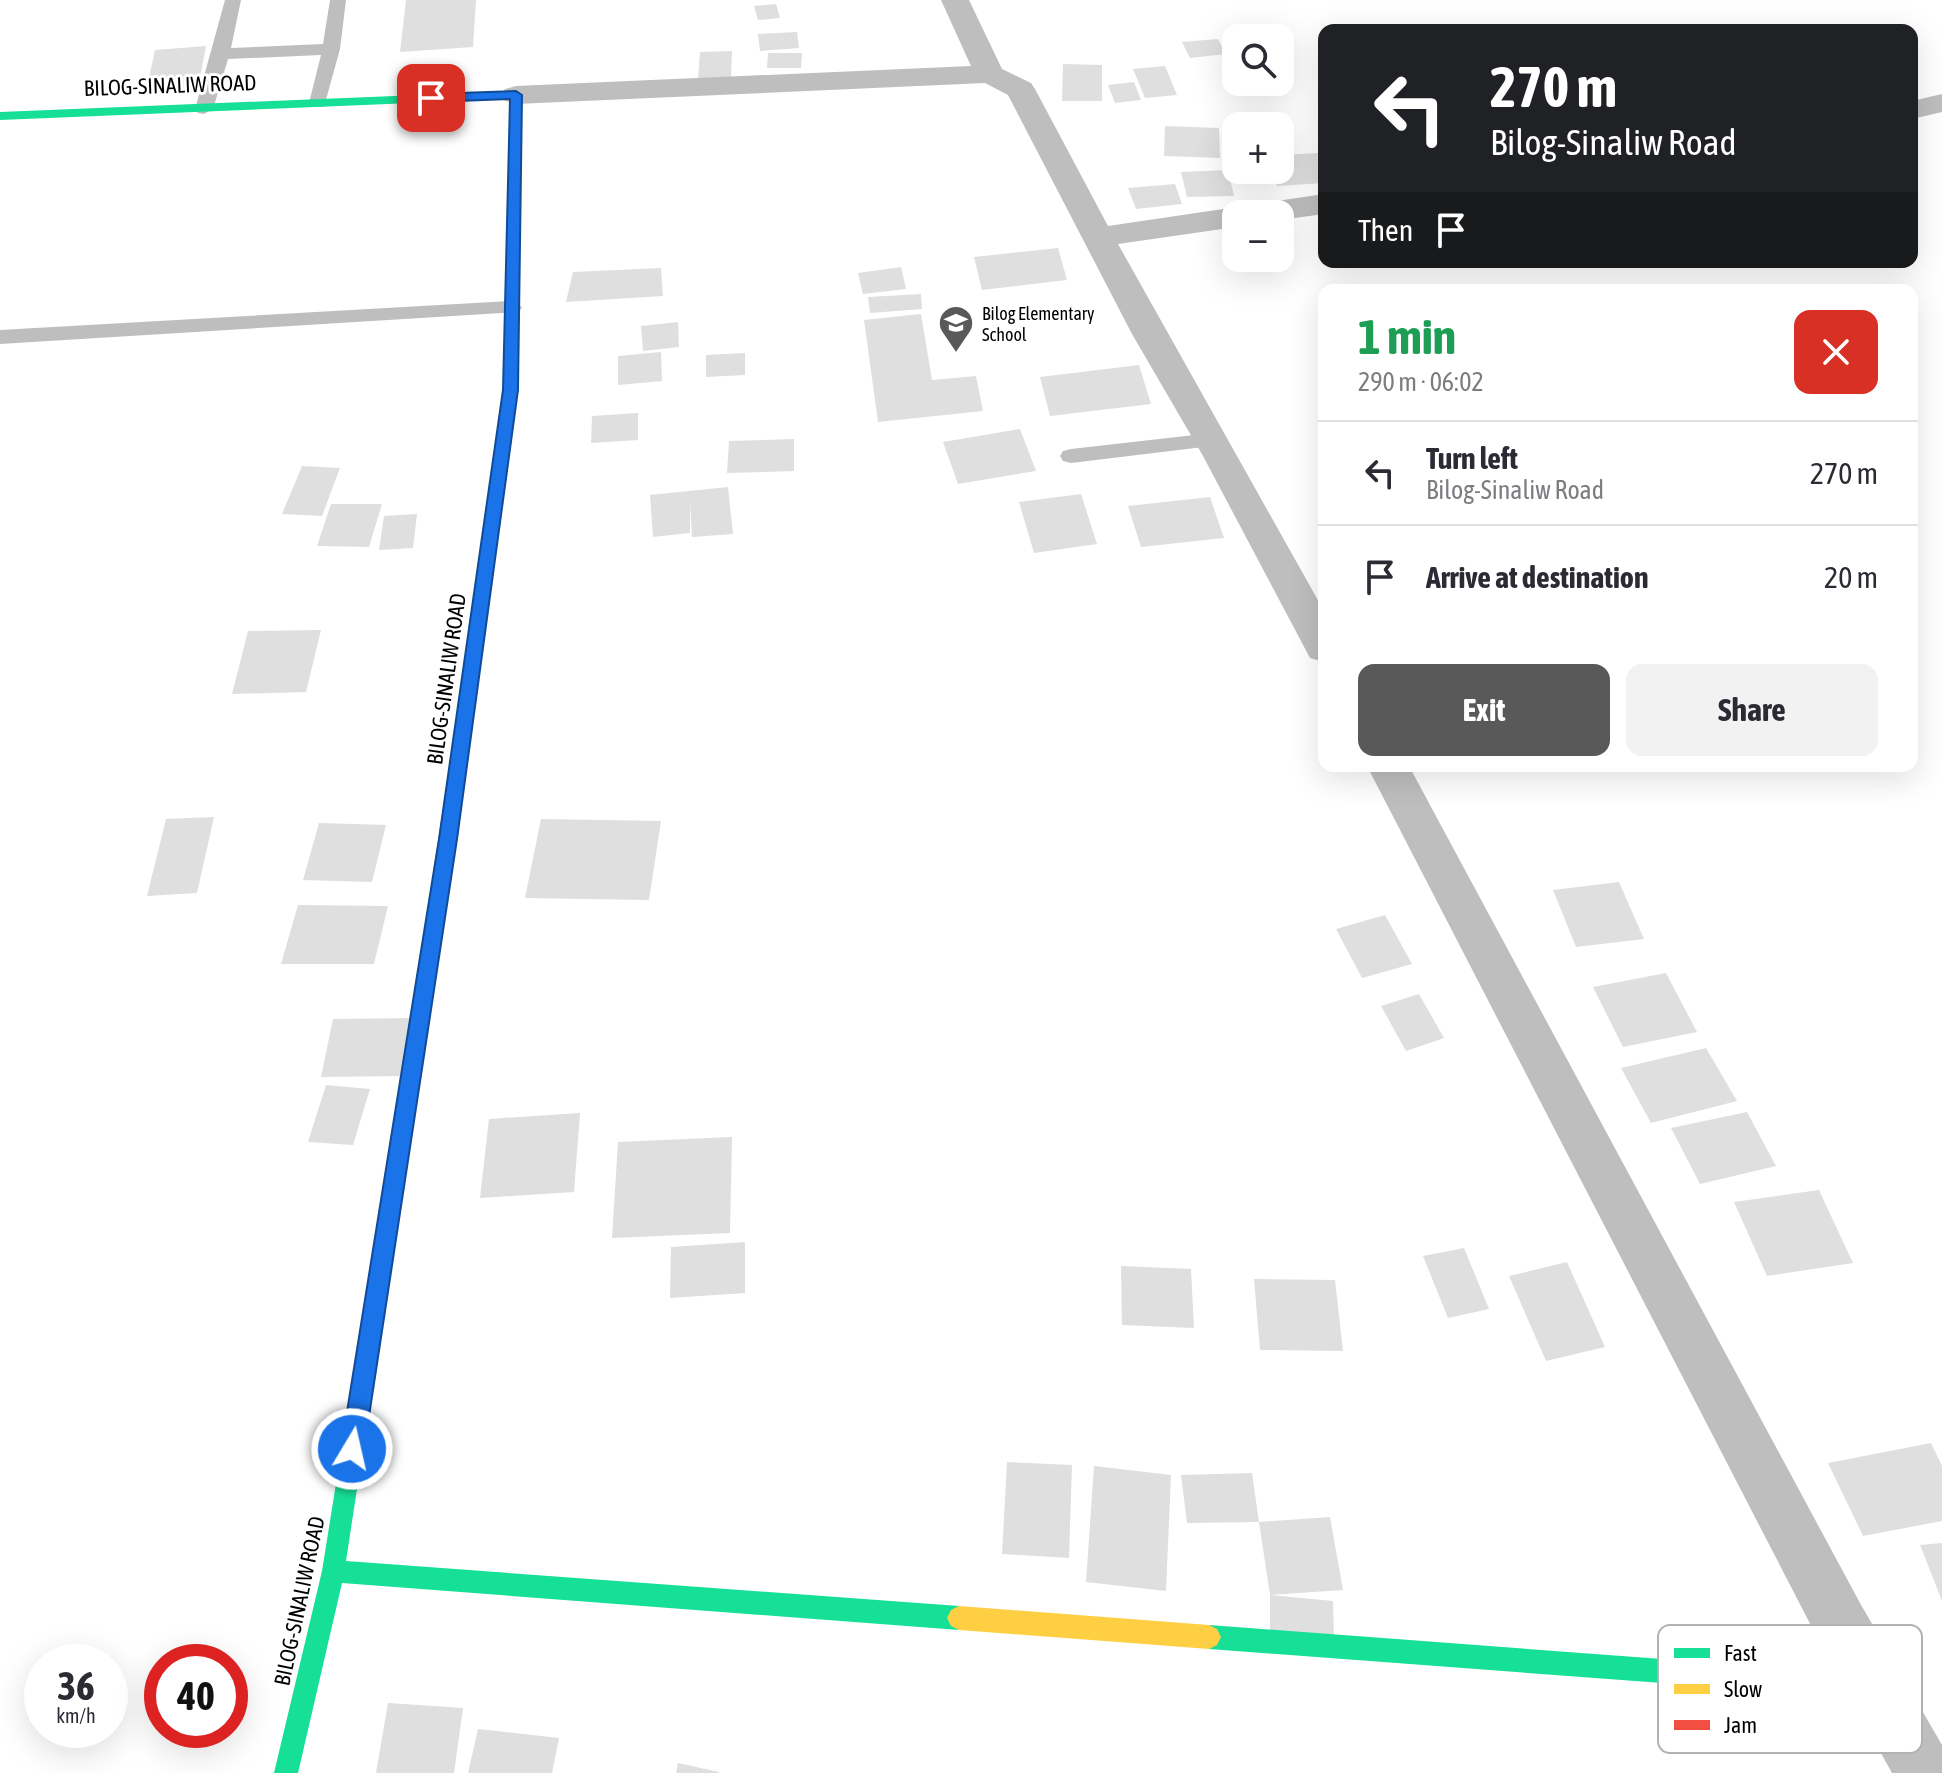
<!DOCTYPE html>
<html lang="en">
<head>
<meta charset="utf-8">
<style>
	:root { --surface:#fff; --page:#f2f2f3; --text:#2b2b33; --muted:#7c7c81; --line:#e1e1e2; --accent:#595959 }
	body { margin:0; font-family:"Asap Condensed",sans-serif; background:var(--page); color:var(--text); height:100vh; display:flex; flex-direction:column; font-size:30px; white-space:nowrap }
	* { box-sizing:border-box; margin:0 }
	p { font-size:26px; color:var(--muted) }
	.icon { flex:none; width:44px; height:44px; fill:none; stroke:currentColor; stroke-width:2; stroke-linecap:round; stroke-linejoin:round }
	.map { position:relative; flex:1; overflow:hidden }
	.details { position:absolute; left:1318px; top:284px; width:600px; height:488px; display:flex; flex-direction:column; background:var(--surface); border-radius:16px; box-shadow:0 8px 32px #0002 }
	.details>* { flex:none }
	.banner { position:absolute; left:1318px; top:24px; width:600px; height:244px; border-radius:16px; box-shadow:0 8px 32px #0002; background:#202124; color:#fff; overflow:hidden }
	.fabs { position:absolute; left:1222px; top:24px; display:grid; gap:16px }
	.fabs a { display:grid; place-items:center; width:72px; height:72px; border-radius:16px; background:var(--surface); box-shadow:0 8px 32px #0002; font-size:40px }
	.speed { position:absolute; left:24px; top:1644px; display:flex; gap:16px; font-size:40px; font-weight:700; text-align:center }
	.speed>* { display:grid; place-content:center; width:104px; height:104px; border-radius:50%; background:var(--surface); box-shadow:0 8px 32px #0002; line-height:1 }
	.speed small { font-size:20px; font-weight:400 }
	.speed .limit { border:12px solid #d22; background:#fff; color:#111 }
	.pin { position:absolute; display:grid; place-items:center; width:68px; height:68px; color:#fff; margin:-34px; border-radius:16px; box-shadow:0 4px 12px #0006 }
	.me { position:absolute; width:88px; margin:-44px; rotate:9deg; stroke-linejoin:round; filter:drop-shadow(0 0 6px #0008) }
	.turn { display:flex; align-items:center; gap:28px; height:168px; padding:0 40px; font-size:36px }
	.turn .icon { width:104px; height:104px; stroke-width:2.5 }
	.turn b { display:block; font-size:56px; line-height:68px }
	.then { display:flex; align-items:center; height:76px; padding:0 40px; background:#0003; gap:16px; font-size:30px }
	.round { display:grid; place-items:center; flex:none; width:84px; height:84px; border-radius:16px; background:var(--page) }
	.summary { display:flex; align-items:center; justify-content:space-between; height:136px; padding:0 40px }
	h1 { font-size:48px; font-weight:700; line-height:60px; color:#1e9e55 }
	.action { display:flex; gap:16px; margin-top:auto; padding:16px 40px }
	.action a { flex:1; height:92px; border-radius:16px; background:var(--accent); color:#fff; font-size:32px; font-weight:700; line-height:92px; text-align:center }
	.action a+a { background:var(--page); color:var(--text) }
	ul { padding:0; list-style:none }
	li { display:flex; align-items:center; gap:24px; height:104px; padding:0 40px; border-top:2px solid var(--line) }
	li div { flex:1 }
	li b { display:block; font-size:30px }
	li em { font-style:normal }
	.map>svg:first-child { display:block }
	.building { fill:#dfdfdf }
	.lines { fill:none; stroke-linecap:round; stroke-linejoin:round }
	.lane { fill:#bebebe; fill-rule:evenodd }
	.street { fill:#bebebe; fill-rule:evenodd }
	.fast { fill:#16e098; fill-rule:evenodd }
	.slow { fill:#ffcf43; fill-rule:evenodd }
	.jam { fill:#f24e42; fill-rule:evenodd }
	.route { fill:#1a73e8; stroke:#114b97; stroke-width:2 }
	.labels { text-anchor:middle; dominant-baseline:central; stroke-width:6; stroke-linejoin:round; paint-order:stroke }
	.far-poi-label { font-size:18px; fill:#000; stroke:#fff; text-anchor:start }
	.street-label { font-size:22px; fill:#000; stroke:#fff }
	.key { fill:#fff; stroke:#b2b2b2; stroke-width:2 }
	.key-label { font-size:22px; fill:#000 }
</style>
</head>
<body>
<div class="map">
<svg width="1942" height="1773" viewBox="0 0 1942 1773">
	<rect width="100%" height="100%" fill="#fff"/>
	<path class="building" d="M406 0H476L473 47 400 52Z
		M776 4 780 18 758 20 754 6Z
		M797 32 799 48 760 51 758 34Z
		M1218 39 1226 54 1190 58 1182 42Z
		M206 46 198 88 146 92 155 50Z
		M732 51 731 78 698 79 700 52Z
		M768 53H802L801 68H767Z
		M1063 64 1102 65V101H1062Z
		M1165 66 1177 95 1145 98 1133 69Z
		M1134 82 1141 100 1115 103 1108 85Z
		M1165 126 1219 128 1220 158 1164 156Z
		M1319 153 1324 165V183L1277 186 1271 170H1280V155Z
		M1228 170 1234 196 1187 197 1181 172Z
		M1175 184 1182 204 1136 209 1128 188Z
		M1058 248 1067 280 982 290 974 257Z
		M901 267 906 289 863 294 858 273Z
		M661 268 663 296 566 302 573 272Z
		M921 294 922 309 870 313 868 297Z
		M921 314 932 380 976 376 983 411 878 422 864 320Z
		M678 322 679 347 643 351 641 326Z
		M661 352 662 381 618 385V356Z
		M745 353V375L706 377V355Z
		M1139 365 1151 404 1050 416 1040 377Z
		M638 413V440L591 443 592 416Z
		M1020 429 1036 471 958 484 943 442Z
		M794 439V471L727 473 729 441Z
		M302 466 340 468 322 516 282 514Z
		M728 487 733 534 692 537 690 502V533L653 537 650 495Z
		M1081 494 1097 544 1034 553 1019 502Z
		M1210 497 1224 538 1141 547 1128 506Z
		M331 504H382L369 547 317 546Z
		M417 514 413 548 379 550 384 516Z
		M321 630 306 692 232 694 248 631Z
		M214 817 197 893 147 896 166 819Z
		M541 819 661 821 649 900 525 898Z
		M319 823 386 825 372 882 303 880Z
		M1619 882 1644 939 1576 947 1553 890Z
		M298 905 388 906 374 964H281Z
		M1385 915 1412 964 1362 978 1336 929Z
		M1666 973 1697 1032 1623 1047 1593 987Z
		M1419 994 1444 1038 1406 1051 1381 1006Z
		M416 1018 405 1076 321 1077 333 1019Z
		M1706 1048 1737 1101 1651 1123 1621 1068Z
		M326 1085 370 1089 353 1145 308 1142Z
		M1747 1112 1776 1166 1700 1184 1671 1128Z
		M580 1113 574 1192 480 1198 489 1119Z
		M732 1137 730 1233 612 1238 618 1142Z
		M1819 1190 1853 1263 1767 1276 1734 1202Z
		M745 1242V1293L670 1298 671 1247Z
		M1464 1248 1489 1309 1448 1318 1423 1256Z
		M1567 1262 1605 1347 1546 1361 1509 1276Z
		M1121 1266 1191 1269 1194 1328 1122 1325Z
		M1254 1279 1335 1280 1343 1351 1260 1350Z
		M1931 1443 1942 1466V1521L1863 1536 1828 1463Z
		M1007 1462 1072 1465 1069 1558 1002 1554Z
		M1094 1466 1171 1475 1166 1591 1086 1582Z
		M1252 1473 1259 1522 1187 1523 1181 1475Z
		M1330 1517 1343 1590 1270 1595 1259 1522Z
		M1942 1543V1601L1920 1545Z
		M1270 1595 1333 1601 1334 1640 1270 1633Z
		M388 1703 463 1708 454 1773H376Z
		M478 1729 559 1738 552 1773H468Z
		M678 1763 719 1772V1773H676Z"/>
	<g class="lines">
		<path class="lane" d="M225 0H241L231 48 323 44 330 0H346L340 49 324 107H312L309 103 321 55 228 59 213 109 204 114 198 113 195 109Z
			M512 301 522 307 519 312 0 344V330Z
			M1212 433 1220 435 1223 440 1220 445 1071 463 1063 461 1060 456 1063 451 1071 449Z"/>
		<path class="street" d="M941 0H969L1002 69 1031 83 1035 89 1108 226 1324 194V214L1280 220V214H1236V227L1118 244 1324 611V662L1310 658 1203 456 1132 334 1008 95 985 83 516 104 505 101 501 95 505 89 516 86 971 66Z
			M1942 94V112L1912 119V101Z
			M1367 766H1409L1860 1603 1942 1745V1773H1892L1820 1643Z"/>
		<path class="fast" d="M516 91 522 95 518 390 480 670 472 676 464 670 504 390 510 99 0 120V112Z
			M429 951 436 953 438 959 346 1561 959 1606 967 1610 971 1618 967 1626 959 1630 342 1583 298 1773H274L322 1571 420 959 422 953Z
			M1209 1625 1875 1675 1883 1679 1887 1687 1883 1695 1875 1699 1209 1649 1201 1645 1197 1637 1201 1629Z"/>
		<path class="slow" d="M959 1606 1209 1625 1217 1629 1221 1637 1217 1645 1209 1649 959 1630 951 1626 947 1618 951 1610Z"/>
		<path class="jam" d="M472 664 480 670 438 959 436 965 429 967 422 965 420 959 464 670Z"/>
	</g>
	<path class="route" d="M516 91 522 95 518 390 457 839 364 1449 360 1457 352 1461 345 1457 341 1449 439 839 503 390 510 99 431 102 425 98 431 94Z"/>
	<defs>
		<symbol id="school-pin" viewBox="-11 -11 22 30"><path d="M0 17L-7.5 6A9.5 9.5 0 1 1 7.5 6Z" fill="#595959" stroke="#fff"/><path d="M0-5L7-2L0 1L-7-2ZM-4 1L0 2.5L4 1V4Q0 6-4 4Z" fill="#fff"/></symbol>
	</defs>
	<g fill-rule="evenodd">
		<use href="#school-pin" x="936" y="303" width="40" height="54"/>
	</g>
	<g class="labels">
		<g class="far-poi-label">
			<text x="982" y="313">Bilog Elementary<tspan x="982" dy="21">School</tspan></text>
		</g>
		<g class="street-label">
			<text transform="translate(170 85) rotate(-2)">BILOG-SINALIW ROAD</text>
			<text transform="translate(446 679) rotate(-82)">BILOG-SINALIW ROAD</text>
			<text transform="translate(299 1601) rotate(-78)">BILOG-SINALIW ROAD</text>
		</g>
	</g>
	<rect x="1658" y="1625" width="264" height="128" rx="12" class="key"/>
	<rect x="1674" y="1648" width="36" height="10" fill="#16e098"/>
	<rect x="1674" y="1684" width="36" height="10" fill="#ffcf43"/>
	<rect x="1674" y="1720" width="36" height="10" fill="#f24e42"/>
	<g class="key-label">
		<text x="1724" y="1661">Fast</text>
		<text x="1724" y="1697">Slow</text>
		<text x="1724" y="1733">Jam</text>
	</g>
</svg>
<div class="fabs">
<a><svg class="icon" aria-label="search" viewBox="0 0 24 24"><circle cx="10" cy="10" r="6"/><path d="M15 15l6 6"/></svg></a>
<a>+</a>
<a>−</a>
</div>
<div class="speed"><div>36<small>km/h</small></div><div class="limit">40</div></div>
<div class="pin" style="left:431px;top:98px;background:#d93025"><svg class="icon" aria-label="arrive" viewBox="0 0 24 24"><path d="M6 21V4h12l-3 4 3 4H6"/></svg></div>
<svg class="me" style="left:352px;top:1449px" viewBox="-20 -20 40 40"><circle r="17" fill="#1a73e8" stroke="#fff" stroke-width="3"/><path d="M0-11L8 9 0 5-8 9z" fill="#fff"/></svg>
<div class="banner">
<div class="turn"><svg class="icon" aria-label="left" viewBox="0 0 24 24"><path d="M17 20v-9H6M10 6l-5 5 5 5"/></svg><div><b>270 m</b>Bilog-Sinaliw Road</div></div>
<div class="then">Then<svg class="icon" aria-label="arrive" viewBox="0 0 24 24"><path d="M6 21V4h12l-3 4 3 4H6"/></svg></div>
</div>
<section class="details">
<div class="summary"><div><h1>1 min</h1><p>290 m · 06:02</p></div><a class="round" style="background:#d93025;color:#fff"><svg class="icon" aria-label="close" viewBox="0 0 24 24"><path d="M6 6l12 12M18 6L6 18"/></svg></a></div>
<ul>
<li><svg class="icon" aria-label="left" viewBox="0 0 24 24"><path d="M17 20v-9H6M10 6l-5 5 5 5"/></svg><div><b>Turn left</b><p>Bilog-Sinaliw Road</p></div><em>270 m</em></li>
<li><svg class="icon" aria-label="arrive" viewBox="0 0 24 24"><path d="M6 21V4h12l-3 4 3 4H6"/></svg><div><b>Arrive at destination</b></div><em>20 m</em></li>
</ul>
<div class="action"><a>Exit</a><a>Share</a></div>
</section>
</div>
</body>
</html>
